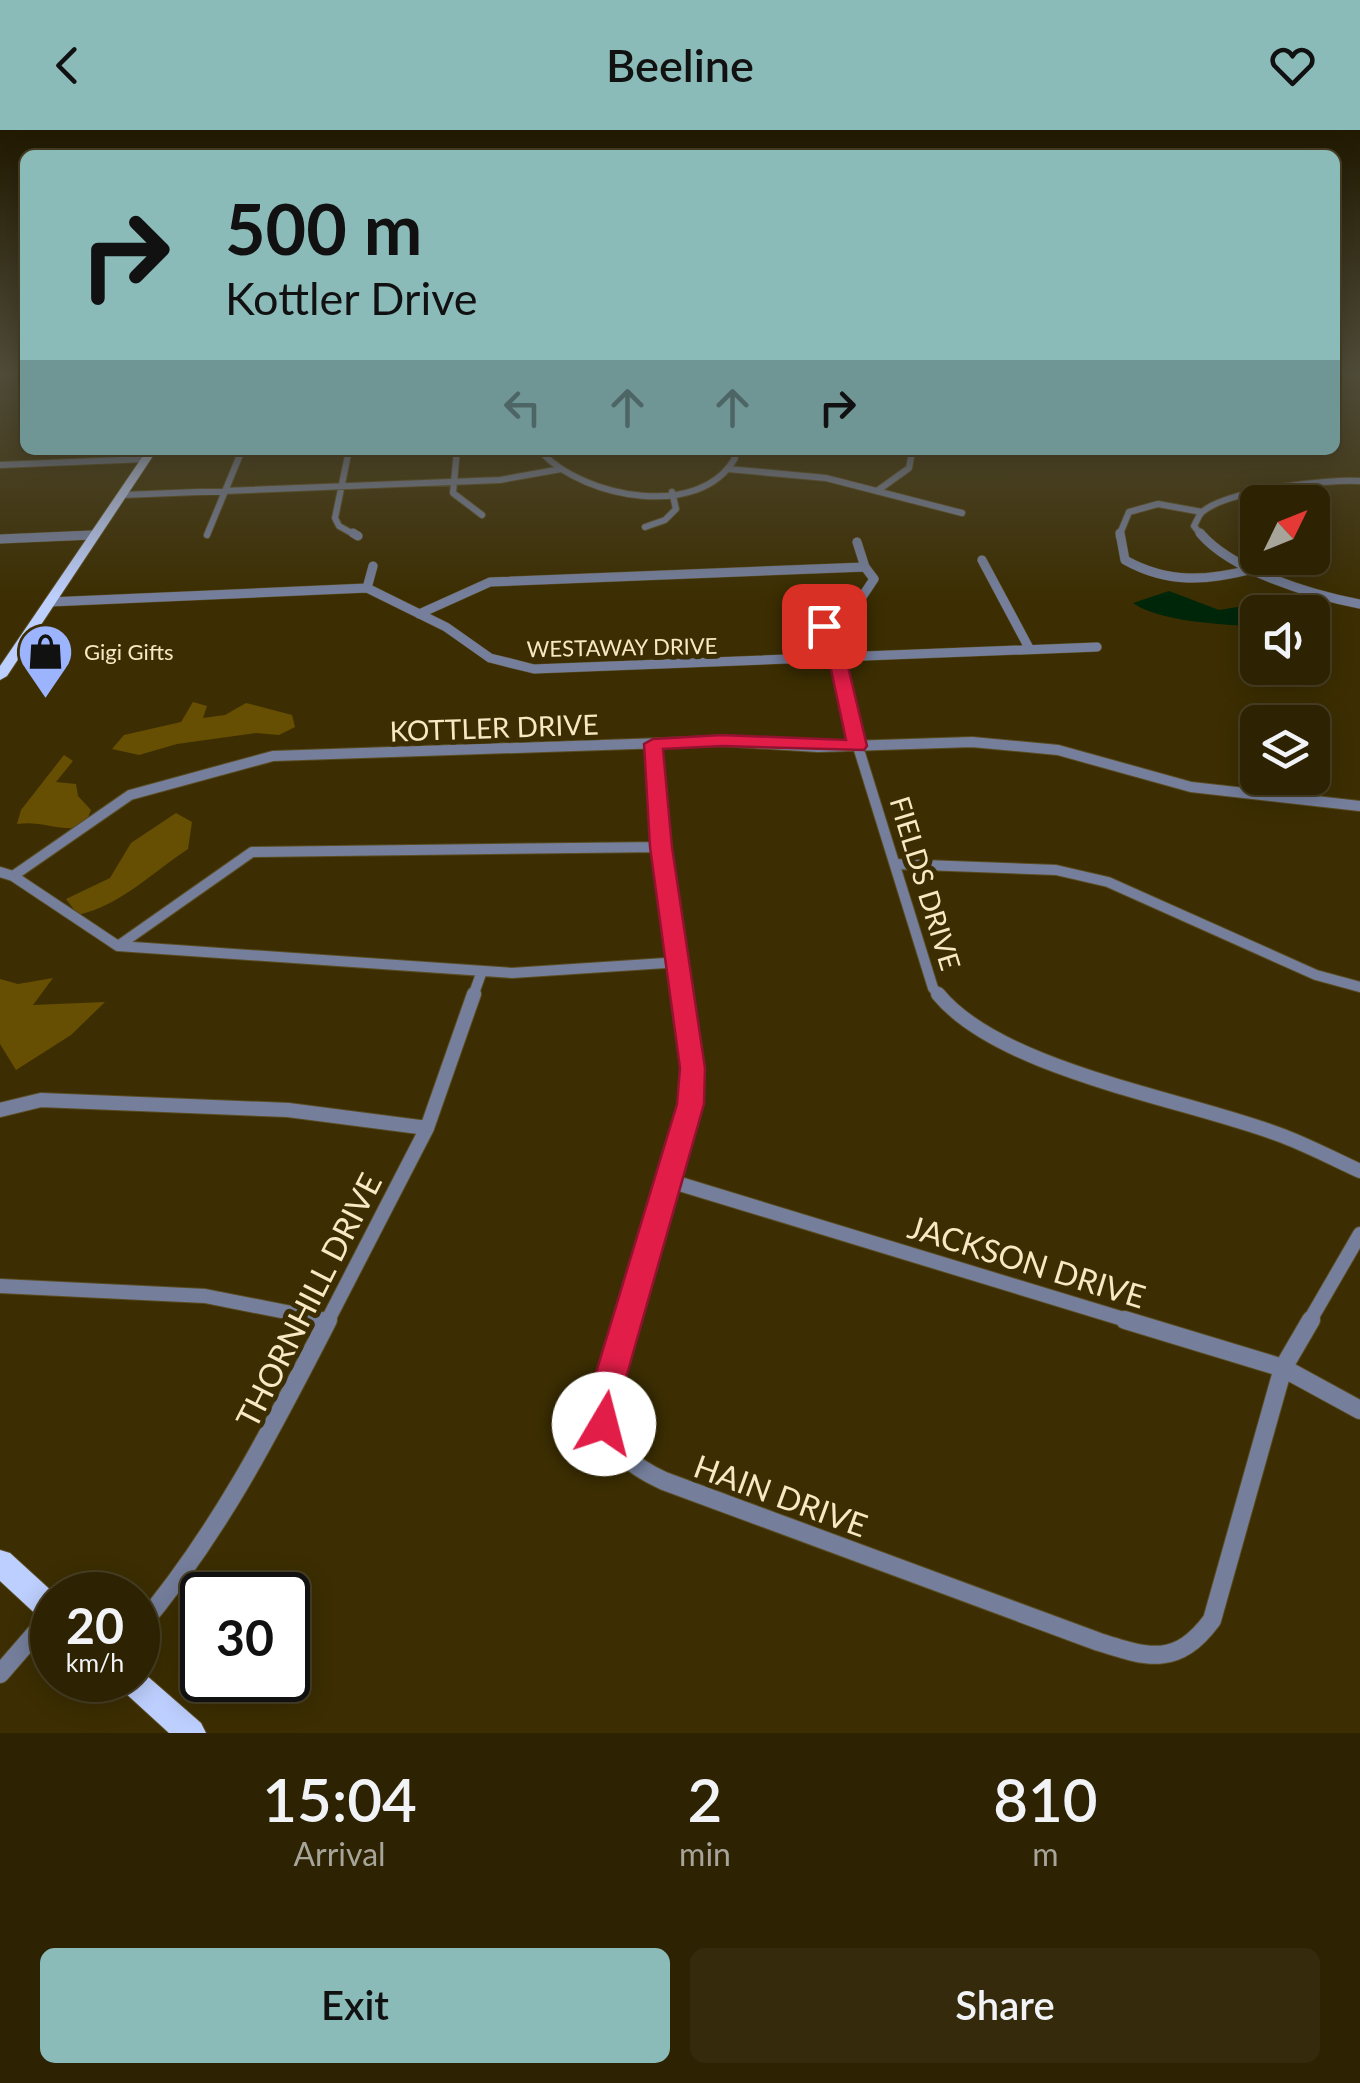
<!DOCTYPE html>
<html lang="en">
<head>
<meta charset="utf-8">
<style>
	:root { --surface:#2d2202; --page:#352a0c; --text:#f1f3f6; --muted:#a7a499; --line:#483f24; --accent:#8bbbb9 }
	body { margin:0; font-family:Lato,sans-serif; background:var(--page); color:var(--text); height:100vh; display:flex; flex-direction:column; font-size:38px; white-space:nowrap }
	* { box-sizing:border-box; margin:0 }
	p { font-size:32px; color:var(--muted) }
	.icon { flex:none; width:55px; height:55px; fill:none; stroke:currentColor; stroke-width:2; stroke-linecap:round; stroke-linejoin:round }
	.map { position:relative; height:1603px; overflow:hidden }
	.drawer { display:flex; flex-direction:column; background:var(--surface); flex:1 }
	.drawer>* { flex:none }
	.guide { position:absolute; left:20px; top:20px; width:1320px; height:305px; border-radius:15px; box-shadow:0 5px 25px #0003,0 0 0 2px var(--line); background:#8bbbb9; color:#111; overflow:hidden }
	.needle { width:65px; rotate:47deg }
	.tools { position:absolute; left:1240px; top:355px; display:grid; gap:20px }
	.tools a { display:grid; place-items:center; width:90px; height:90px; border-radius:15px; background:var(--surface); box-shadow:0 5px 25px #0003,0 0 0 2px var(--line); font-size:50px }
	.speed { position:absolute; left:30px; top:1442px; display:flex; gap:20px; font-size:50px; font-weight:700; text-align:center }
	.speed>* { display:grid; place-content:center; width:130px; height:130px; border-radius:50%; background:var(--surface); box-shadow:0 5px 25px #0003,0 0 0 2px var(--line); line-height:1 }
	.speed small { font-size:25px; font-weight:400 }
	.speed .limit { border:5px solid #111; border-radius:15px; background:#fff; color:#111 }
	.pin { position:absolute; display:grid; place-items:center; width:85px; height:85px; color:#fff; margin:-42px; border-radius:20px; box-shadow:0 5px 15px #0006 }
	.me { position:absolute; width:110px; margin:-55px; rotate:8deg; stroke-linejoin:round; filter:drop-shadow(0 0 8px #0008) }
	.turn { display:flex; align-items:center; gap:35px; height:210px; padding:0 40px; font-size:45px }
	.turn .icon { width:130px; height:130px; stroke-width:2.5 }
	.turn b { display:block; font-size:70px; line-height:85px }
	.lanes { display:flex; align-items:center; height:95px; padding:0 40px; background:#0003; justify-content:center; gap:50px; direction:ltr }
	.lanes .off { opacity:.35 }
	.eta { display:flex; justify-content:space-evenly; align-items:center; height:170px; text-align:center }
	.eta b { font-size:60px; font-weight:600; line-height:70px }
	.cta { display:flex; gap:20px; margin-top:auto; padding:20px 40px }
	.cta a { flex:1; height:115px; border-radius:15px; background:var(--accent); color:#111; font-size:40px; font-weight:600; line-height:115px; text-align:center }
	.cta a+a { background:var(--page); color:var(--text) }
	header { display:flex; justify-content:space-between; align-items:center; height:130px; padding:0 40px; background:var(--accent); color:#111; font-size:45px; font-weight:600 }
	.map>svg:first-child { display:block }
	.green { fill:#664f03 }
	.water { fill:#00260a }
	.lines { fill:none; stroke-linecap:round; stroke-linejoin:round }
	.minor-far4-casing { stroke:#5a4c21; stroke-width:8 }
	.minor-far3-casing { stroke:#5a4c21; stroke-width:10 }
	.minor-far2-casing { stroke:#5a4c21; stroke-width:12 }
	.minor-far1-casing { stroke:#5a4c21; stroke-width:16 }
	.minor-casing { stroke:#5a4c21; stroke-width:20 }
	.primary-casing { stroke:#5a4c21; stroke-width:2 }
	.minor-far4 { stroke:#757f9c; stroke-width:6 }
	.minor-far3 { stroke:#757f9c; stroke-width:9 }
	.minor-far2 { stroke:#757f9c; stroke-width:10 }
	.minor-far1 { stroke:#757f9c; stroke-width:14 }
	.minor { stroke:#757f9c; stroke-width:18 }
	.primary { fill:#bdcffe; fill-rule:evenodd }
	.route { fill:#e11d48; stroke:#92132f; stroke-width:2.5 }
	.labels { text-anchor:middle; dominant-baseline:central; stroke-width:10; stroke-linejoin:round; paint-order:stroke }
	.far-street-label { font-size:22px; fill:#f7e9c4; stroke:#3c2e02 }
	.far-poi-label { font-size:22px; fill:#f7e9c4; stroke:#3c2e02; text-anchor:start }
	.street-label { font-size:28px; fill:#f7e9c4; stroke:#3c2e02 }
	.near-street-label { font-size:32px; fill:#f7e9c4; stroke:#3c2e02 }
</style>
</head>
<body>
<header><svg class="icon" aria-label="back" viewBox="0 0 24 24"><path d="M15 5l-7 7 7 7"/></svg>Beeline<svg class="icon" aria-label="heart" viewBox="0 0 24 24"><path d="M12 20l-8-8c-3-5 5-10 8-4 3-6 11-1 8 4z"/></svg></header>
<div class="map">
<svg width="1360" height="1603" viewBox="0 0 1360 1603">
	<rect width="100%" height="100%" fill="#3c2e02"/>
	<path class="green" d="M193 572 207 576 203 588 225 585 246 573 292 585 295 597 279 605 256 603 177 614 139 625 112 619 124 605 181 592Z
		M64 625 73 631 56 652 76 654 78 666 91 680 84 697C59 702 41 690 17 694L21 680Z
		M176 683 192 692 188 719C153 742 121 775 78 785L66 769 110 748 131 713Z
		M53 848 33 875 105 872 71 905 16 940 0 914V849L18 854Z"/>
	<path class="water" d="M1169 461 1219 480 1262 473 1285 482H1258L1257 496C1224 495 1160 492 1133 473Z"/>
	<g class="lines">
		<defs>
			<path id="minor-far4" d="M349 320 335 388 339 396 357 406
				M457 320 453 363 482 385
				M544 320 543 324C586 368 700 390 735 328L732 320
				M0 335 145 329
				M728 339 826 348 962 383
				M877 361 909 338 912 322
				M122 365 500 350 561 339
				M645 397 665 390 676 379 672 362
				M207 405 242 320
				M77 406 92 405
				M1119 406 1129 382 1158 374 1202 382
				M1202 406 1194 396C1197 391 1198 386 1202 382 1228 360 1326 349 1360 351"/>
			<path id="minor-far3" d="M353 403 358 406
				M1120 403 1125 430C1168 454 1207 451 1253 439
				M1200 403C1232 441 1312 465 1360 474
				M0 409 92 405
				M982 430 1029 518
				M367 458 373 436
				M49 472 367 458 446 497 490 528 534 539 1097 517
				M419 484 490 452 865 437
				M856 609 838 528 827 519 823 496 862 467 874 449 865 437 857 412"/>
			<path id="minor-far2" d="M855 607 933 858 940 866
				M653 614 661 717 683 866
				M896 734 1056 740 1108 752 1316 845 1360 857
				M0 742 13 746 118 816 512 843 681 832
				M13 746 130 665 273 626 722 611 818 617 972 612 1058 620 1191 657 1360 676
				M118 816 252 722 661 717
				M473 866 482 841"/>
			<path id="minor-far1" d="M938 864C1001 941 1187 969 1283 1006 1309 1016 1334 1029 1360 1041
				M0 980 41 970 288 980 427 998
				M670 1051 1133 1192
				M0 1156 205 1166 327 1190
				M327 1192 427 998 474 864
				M627 1192 690 974 693 938 682 864
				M1309 1192 1360 1104"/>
			<path id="minor" d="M628 1190C606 1261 576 1311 664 1351L1099 1512C1149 1528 1177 1537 1212 1490L1283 1238 1311 1190
				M1125 1190 1283 1238 1360 1280
				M138 1499C218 1405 272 1299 328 1190
				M0 1544 52 1484"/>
			<path id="primary" d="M147 320H157L7 546 0 550V536Z
				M0 1420 10 1423 56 1465H52V1494L42 1490 0 1451Z
				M138 1538 201 1593 206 1603H169L122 1560 118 1550H138Z"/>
		</defs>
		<use href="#minor-far4" class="minor-far4-casing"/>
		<use href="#minor-far3" class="minor-far3-casing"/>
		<use href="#minor-far2" class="minor-far2-casing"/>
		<use href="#minor-far1" class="minor-far1-casing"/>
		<use href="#minor" class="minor-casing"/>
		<use href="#primary" class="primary-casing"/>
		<use href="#minor-far4" class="minor-far4"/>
		<use href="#minor-far3" class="minor-far3"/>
		<use href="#minor-far2" class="minor-far2"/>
		<use href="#minor-far1" class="minor-far1"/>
		<use href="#minor" class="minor"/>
		<use href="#primary" class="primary"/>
	</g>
	<linearGradient id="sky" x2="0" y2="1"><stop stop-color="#211901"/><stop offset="0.52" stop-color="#504c39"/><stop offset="1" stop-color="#504c39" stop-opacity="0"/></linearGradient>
	<rect width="1360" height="468" fill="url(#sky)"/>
	<path class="route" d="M818 492H829L835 517 846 528 867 616 864 620 722 616 663 619 672 717 705 938 704 974 618 1276 620 1294 615 1305 604 1309 592 1305 586 1276 677 974 680 938 650 717 644 614 653 609 722 605 846 610 829 530 818 519Z"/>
	<defs>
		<symbol id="shop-pin" viewBox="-11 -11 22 30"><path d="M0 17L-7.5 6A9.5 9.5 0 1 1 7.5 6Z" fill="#9cb4fd" stroke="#3c2e02"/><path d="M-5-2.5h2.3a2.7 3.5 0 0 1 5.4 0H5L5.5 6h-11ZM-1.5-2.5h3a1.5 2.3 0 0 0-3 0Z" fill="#111"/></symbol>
	</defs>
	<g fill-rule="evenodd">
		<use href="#shop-pin" x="14" y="490" width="63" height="86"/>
	</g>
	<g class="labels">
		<g class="far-street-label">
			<text transform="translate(622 517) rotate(-1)">WESTAWAY DRIVE</text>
		</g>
		<g class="far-poi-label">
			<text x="84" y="521">Gigi Gifts</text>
		</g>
		<g class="street-label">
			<text transform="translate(494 597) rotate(-2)">KOTTLER DRIVE</text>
			<text transform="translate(926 753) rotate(73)">FIELDS DRIVE</text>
		</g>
		<g class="near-street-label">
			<text transform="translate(1027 1131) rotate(17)">JACKSON DRIVE</text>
			<text transform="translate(308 1170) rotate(-63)">THORNHILL DRIVE</text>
			<text transform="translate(781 1365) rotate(20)">HAIN DRIVE</text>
		</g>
	</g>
</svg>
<div class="tools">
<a><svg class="needle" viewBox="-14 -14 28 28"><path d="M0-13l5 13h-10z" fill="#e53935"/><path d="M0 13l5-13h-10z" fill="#a7a499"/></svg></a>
<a><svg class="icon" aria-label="sound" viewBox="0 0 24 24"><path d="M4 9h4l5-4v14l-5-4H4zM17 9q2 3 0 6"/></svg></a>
<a><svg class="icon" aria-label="layers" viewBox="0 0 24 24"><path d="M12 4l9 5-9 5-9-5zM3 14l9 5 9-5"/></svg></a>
</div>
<div class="speed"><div>20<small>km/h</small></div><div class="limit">30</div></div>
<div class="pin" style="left:824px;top:496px;background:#d93025"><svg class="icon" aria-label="arrive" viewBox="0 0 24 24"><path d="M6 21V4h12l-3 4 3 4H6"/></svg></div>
<svg class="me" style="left:604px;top:1294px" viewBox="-20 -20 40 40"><circle r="19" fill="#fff"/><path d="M0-13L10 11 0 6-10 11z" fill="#e11d48"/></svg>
<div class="guide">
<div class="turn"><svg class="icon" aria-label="right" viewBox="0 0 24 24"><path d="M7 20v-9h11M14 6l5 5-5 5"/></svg><div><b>500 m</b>Kottler Drive</div></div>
<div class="lanes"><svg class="icon off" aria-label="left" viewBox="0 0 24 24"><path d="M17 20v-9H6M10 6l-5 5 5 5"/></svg><svg class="icon off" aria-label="ahead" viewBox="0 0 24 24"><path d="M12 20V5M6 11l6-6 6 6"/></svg><svg class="icon off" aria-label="ahead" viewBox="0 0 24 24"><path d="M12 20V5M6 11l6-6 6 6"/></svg><svg class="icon" aria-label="right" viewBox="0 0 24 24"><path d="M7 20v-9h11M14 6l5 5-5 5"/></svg></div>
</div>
</div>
<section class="drawer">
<div class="eta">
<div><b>15:04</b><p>Arrival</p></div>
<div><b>2</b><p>min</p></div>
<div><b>810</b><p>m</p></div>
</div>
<div class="cta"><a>Exit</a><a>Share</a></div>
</section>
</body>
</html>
